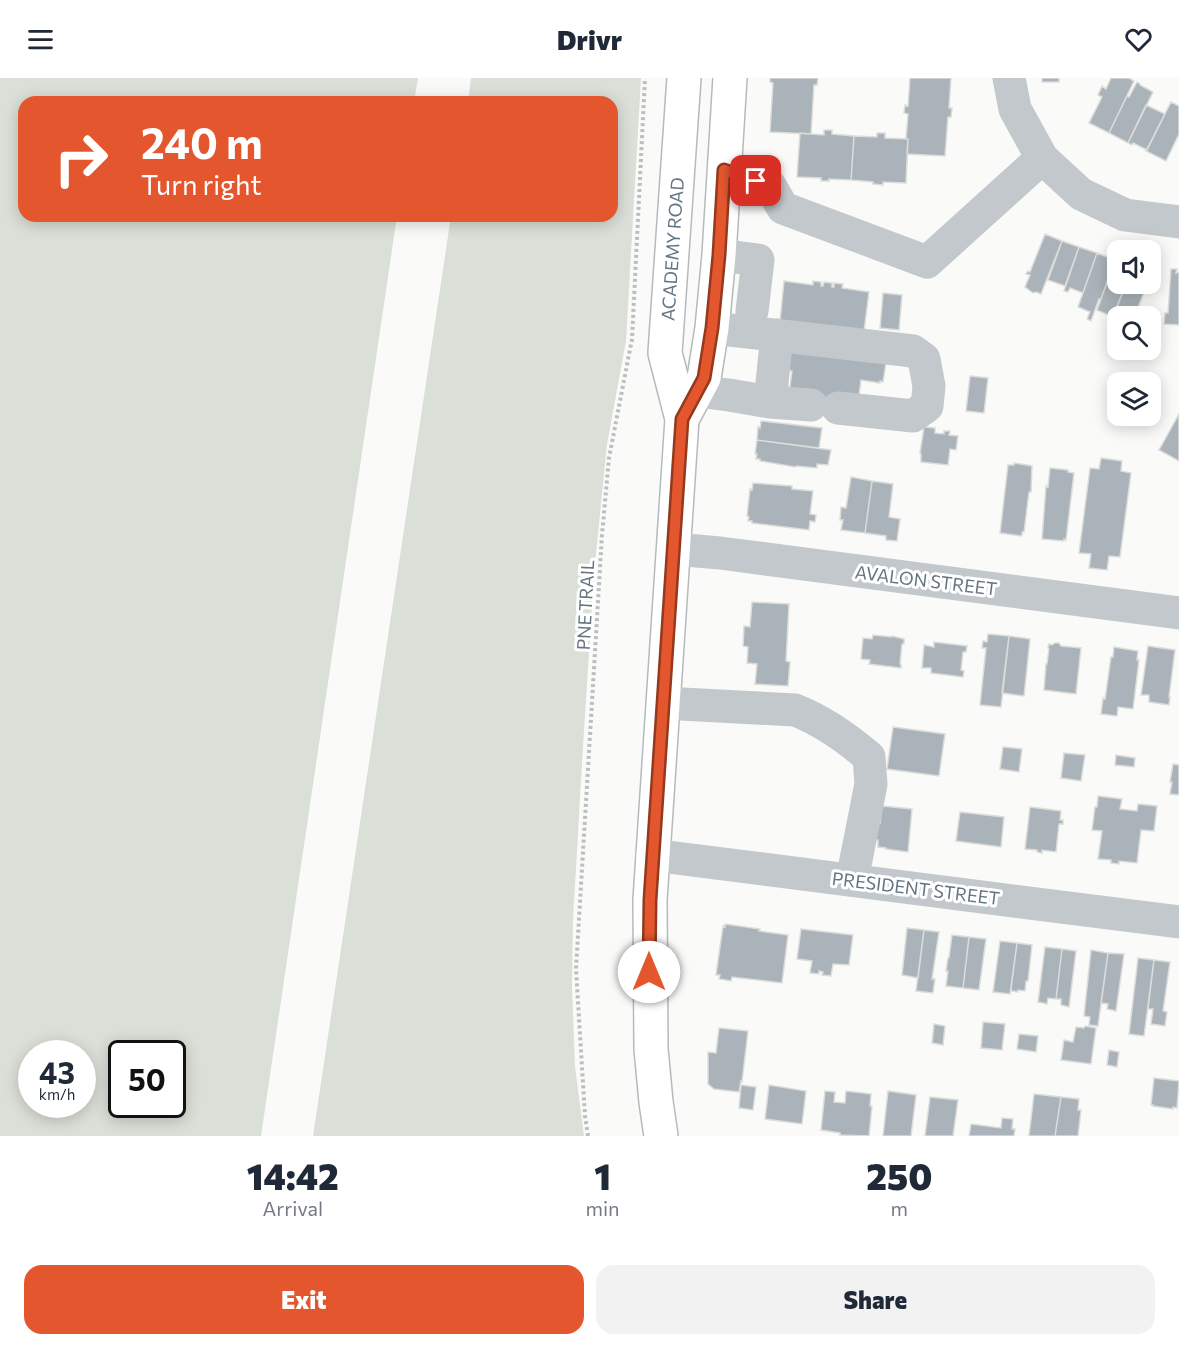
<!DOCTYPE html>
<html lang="en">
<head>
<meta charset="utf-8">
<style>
	:root { --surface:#fff; --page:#f2f2f3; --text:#1f2937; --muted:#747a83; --accent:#e4572e }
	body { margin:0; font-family:Commissioner,sans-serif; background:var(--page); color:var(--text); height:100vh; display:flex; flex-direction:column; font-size:22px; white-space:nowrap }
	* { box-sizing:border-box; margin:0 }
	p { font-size:20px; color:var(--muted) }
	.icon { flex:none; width:33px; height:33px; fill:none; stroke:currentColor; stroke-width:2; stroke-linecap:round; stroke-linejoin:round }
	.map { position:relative; height:1058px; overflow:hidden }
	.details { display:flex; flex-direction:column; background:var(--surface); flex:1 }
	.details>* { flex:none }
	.hud { position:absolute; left:18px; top:18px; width:600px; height:126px; border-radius:18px; box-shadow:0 3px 15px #0003; background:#e4572e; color:#fff; overflow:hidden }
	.fabs { position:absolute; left:1107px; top:162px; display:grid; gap:12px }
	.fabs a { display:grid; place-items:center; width:54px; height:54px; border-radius:12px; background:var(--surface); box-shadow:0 3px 15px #0003; font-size:30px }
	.speed { position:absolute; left:18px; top:962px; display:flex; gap:12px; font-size:30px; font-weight:700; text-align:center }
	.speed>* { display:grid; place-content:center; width:78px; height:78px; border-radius:50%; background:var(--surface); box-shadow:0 3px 15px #0003; line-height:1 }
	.speed small { font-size:15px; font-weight:400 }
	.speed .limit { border:3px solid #111; border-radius:9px; background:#fff; color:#111 }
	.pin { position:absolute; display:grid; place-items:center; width:51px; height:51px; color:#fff; margin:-26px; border-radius:12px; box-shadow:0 3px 9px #0006 }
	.me { position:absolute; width:66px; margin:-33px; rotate:0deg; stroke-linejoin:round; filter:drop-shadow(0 0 4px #0008) }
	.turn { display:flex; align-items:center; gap:21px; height:126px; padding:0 24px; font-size:27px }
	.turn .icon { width:78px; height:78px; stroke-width:2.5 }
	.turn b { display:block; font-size:42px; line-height:51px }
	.eta { display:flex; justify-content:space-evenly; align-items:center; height:102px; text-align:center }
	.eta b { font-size:36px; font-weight:800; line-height:42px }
	.primary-button { display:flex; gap:12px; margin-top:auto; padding:12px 24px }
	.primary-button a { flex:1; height:69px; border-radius:18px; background:var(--accent); color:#fff; font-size:24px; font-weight:800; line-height:69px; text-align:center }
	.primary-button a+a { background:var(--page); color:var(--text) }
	header { display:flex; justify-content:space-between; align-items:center; height:78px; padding:0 24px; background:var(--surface); font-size:27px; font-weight:800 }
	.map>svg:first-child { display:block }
	.green { fill:#dadfd7; fill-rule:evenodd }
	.building { fill:#aab3b9; stroke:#dcdcda; stroke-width:1.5 }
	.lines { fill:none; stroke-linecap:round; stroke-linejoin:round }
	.major-casing { stroke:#b5babe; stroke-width:36 }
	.path { stroke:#bbbfc2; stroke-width:4; stroke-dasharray:3 3; stroke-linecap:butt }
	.minor { stroke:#c3c8cc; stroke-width:33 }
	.major { stroke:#fff; stroke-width:33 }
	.route-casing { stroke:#94391e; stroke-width:15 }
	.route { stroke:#e4572e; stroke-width:10 }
	.labels { text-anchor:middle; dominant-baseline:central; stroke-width:6; stroke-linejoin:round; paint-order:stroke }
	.street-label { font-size:18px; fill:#657683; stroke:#fff }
</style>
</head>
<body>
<header><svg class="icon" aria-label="menu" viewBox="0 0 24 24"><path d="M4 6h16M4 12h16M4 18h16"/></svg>Drivr<svg class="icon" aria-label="heart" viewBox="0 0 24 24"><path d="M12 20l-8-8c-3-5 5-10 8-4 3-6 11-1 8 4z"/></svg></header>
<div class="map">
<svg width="1179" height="1058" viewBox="0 0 1179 1058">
	<rect width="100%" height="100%" fill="#fafaf8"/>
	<path class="green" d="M0 0H418L414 24H24V138H397L261 1058H0ZM32 975H82V1026H32ZM122 975H172V1026H122Z
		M471 0H641L626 263 607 366 594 496 583 668 573 842 572 909 575 989 584 1058H313L451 138H612V24H468Z"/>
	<path class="building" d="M770 0H818L817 7H814L811 56 770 54 773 5 770 4Z
		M910 0H951L949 30H952L951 39H948L945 78 907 76 908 61H906L908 36 904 35 905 27 908 28Z
		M1042 0H1059V4H1042Z
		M1111 0H1129L1134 3 1109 55 1089 45 1102 19 1098 17 1102 8 1106 11Z
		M1137 4 1140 6V7L1153 14 1128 65 1109 55 1127 18 1129 19Z
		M1171 24 1179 28V56L1166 83 1146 73Z
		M1146 27 1165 36 1147 72 1133 65 1132 67 1128 65Z
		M824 52H832V56L854 58 851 102 829 101V103H821V100L797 99 800 55 824 57Z
		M877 55H885V60L908 61 906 105 883 104V107L873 106V104L851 102 854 58 877 59Z
		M1045 156 1062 163 1041 216 1036 214 1033 215 1025 209 1030 197 1026 196 1028 193 1030 194Z
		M1062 163 1079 169 1065 208 1048 202Z
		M1079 169 1097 175 1083 215 1070 210 1068 214 1064 213Z
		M1097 175 1115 182 1101 221H1099L1091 243 1087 241 1090 234 1078 229Z
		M1115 182 1118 183V206H1126L1113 239 1097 232Z
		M1171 191H1177L1176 195 1179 194V247L1164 246 1165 235H1168Z
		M784 203 813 207V203L821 204V208H823L824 204 832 205V209H834V205L843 206 842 210 869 214 864 253 780 243Z
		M1126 206H1147L1136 235 1117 228Z
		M883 215 902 217 899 252 880 250Z
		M786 266 887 278 883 304 880 303V305L861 302 858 325 789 316 792 293 782 292Z
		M970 298 988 300 984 335 966 333Z
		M1179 336V383L1159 372Z
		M761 343 822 350 819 370 757 362 758 349 760 350Z
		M924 349 935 350V355L944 356V353H950L949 357 958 358 956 372 950 371 948 387 921 384V376L920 375Z
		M757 362 831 372 828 387 817 386V390L796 388 795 389 760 383V381H756L757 376H755Z
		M1101 380 1122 383 1121 393 1131 395 1120 479 1109 478 1107 492 1089 490 1091 476 1079 475 1090 390 1099 391Z
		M1014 385 1032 388 1031 414H1029L1024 454H1022V458L1000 455 1008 387H1014Z
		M1050 390 1068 392V394L1074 395 1066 462 1064 461V463L1042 461 1046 408 1048 409Z
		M851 399 872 403 865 455 841 452 843 442H840L841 429 846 430Z
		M872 403 893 406 889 439 900 441 897 463 886 462V458L865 455Z
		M753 405 792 408V411L813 413 810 436 816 437 815 444 810 443 809 452 752 445V443H748L749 439 747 438 750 411 752 412Z
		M752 524 789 526 786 583 790 584 788 608 755 606 757 586 747 585 748 569 743 568 744 548 750 549Z
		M988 556 1009 558 1001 629 980 627 986 570H982L983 563 987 564Z
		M873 557 892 559V558L904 561V566H902L900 586H901V590L869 586 870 582 861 581 863 560 872 561Z
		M1009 558 1030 561 1024 618 1002 615Z
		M934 564 967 568 966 574H963L961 592 964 593 963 599 931 595V590H922L924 567 934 569Z
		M1055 565H1059L1061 568 1081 570 1076 616 1044 612 1046 586H1047L1049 571 1048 570 1049 566 1052 567Z
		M1148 568 1175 572 1169 619H1170L1169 627 1149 624V617H1141Z
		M1114 569 1138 573 1137 582H1139L1133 631 1118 629 1117 638 1101 636 1103 620 1105 621 1111 579H1113Z
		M893 649 945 656 939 698 887 691Z
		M1003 669 1022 671 1019 694 1000 691Z
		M1064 675 1085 677 1081 703 1061 700Z
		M1116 677 1135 680 1134 689 1115 687Z
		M1173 686 1179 687V717L1170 716 1172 704H1170Z
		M1098 718 1122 721 1120 731 1137 733 1138 726 1157 728 1154 753 1141 752 1137 785 1119 783V786L1111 785V782L1098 781 1102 753 1092 752 1095 729H1097Z
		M882 728 912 731 908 774 886 771V770L878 769V762H876L877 744 880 745Z
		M1030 729 1061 733 1060 742H1063V746H1059L1056 774 1042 772V775L1037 774V772L1025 771Z
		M960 734 1004 739 1001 769 956 763Z
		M725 846 760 851 759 853 788 857 782 905 732 899 731 903 719 901 720 897H716L723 848 725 849Z
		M907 850 924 852 918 900 902 897Z
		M801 851 853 857 849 887 833 886 831 898 822 897 823 894 819 893V896L810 895 812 883 797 881Z
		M924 852 939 854 932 901H935L933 915 916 913Z
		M952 857 969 859 963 910 946 908 948 893H946L948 880H949Z
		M969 859 986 861 979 912 963 910Z
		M1000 863 1017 865 1010 916 993 914Z
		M1017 865 1032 867 1028 903H1026L1025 913 1018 912V914L1012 913 1011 911Z
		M1045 869 1062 871 1056 921 1048 920 1047 926 1038 924Z
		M1062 871 1076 873 1069 929 1061 927V921H1056Z
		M1091 872 1108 875 1098 948 1089 947 1090 939 1084 938Z
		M1108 875 1124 876 1116 933 1107 931 1108 926 1101 925Z
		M1138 880 1154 882 1144 958 1129 956Z
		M1154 882 1170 884 1163 933 1167 934 1165 948 1151 946 1153 931H1148Z
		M983 944 1005 946 1002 972 981 970Z
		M934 946 945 948 943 967 932 965Z
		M1085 948 1096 950 1091 986 1061 982 1064 962 1073 964 1076 949 1084 950Z
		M719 950 748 953 742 1004 741 1003 739 1014 714 1011 708 1006V974L716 975Z
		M1019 956 1038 958 1036 974 1017 971Z
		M1109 972 1119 974 1117 989 1107 987Z
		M1154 1000 1179 1003 1177 1030 1173 1029V1031L1153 1028V1027H1151Z
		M741 1007 756 1009 753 1032 739 1030Z
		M769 1007 806 1013 802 1046 765 1041Z
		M825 1013 835 1014 834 1024 845 1025 846 1013 871 1016 870 1028H872L869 1058 840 1057V1055L821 1052Z
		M888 1013 916 1017 911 1058H883Z
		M1034 1016 1061 1019 1055 1058H1029Z
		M930 1019 958 1022 953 1058H925Z
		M1061 1019 1079 1021 1078 1032H1081L1078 1058H1055Z
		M1002 1040 1013 1041 1012 1051H1015L1014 1058H969L971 1046 1001 1050Z"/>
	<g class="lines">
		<defs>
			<g id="major">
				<path d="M682 341 704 300 712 250 719 177 730 0"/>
				<path id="s1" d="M661 1058 656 1024 651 971 650 822 682 341 665 275 684 0"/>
			</g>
		</defs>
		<use href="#major" class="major-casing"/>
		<path class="path" d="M588 1058 585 1038 576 891 602 457 609 380 632 261 645 0"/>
		<path class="minor" d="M1009 0 1015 31 1042 80 1081 116 1125 137 1179 144
			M724 92 770 108 783 130 927 184 1042 80
			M719 177 758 182 752 233
			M712 250 913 273 924 281 929 308 927 328 913 338 838 330
			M697 313 729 317 770 324 811 327
			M770 324 777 257
			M674 471 720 475 1179 535
			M663 625 795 632C823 643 847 660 869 679L871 706 852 802
			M652 777 1179 844"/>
		<use href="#major" class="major"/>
	</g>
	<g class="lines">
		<defs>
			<path id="route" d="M649 894 650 822 682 341 704 300 712 250 719 177 724 92 756 103"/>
		</defs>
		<use href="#route" class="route-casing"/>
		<use href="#route" class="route"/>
	</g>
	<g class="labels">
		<g class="street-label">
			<text stroke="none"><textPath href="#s1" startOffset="891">ACADEMY ROAD</textPath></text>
			<text transform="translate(926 502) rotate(7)">AVALON STREET</text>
			<text transform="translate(585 527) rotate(-87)">PNE TRAIL</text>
			<text transform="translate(916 810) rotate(7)">PRESIDENT STREET</text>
		</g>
	</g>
</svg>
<div class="fabs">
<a><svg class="icon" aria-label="sound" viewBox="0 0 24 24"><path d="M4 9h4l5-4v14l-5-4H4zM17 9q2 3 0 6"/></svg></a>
<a><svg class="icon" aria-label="search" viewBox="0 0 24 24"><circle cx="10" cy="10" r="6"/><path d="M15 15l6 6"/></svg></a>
<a><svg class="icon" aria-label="layers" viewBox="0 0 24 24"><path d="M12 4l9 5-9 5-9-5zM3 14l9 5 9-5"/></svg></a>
</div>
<div class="speed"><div>43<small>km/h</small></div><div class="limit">50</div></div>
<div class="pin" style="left:756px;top:103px;background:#d93025"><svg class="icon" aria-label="arrive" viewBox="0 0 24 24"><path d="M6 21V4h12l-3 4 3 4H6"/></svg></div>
<svg class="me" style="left:649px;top:894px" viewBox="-20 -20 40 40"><circle r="19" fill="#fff"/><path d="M0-13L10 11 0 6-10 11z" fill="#e4572e"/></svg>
<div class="hud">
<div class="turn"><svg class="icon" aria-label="right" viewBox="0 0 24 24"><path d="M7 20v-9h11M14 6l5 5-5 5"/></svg><div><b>240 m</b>Turn right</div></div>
</div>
</div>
<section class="details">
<div class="eta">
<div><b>14:42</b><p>Arrival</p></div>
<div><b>1</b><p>min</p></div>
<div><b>250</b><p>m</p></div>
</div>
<div class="primary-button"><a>Exit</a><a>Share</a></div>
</section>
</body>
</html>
